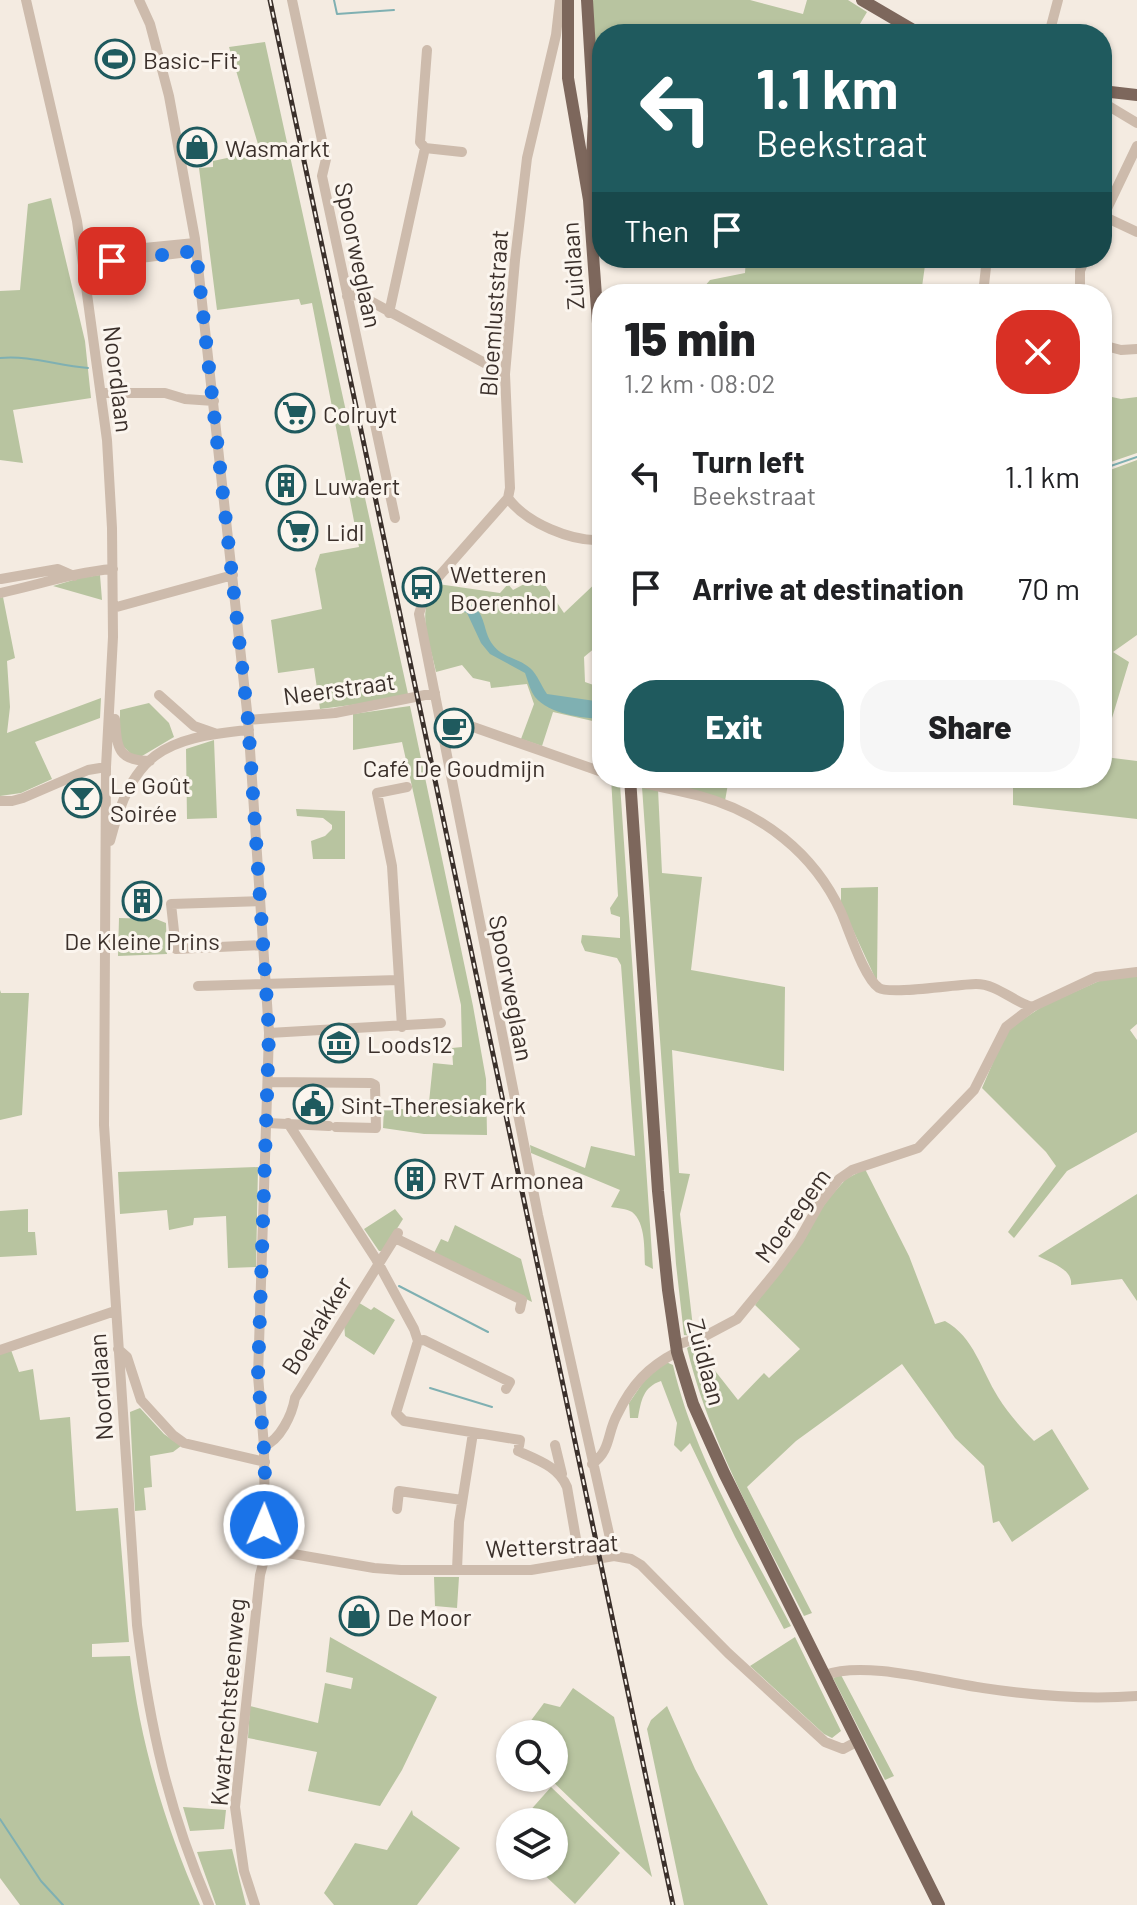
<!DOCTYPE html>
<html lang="en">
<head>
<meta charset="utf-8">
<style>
	:root { --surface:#fff; --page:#f6f6f6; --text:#202124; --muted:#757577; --accent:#1f5a5e }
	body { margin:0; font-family:Barlow,sans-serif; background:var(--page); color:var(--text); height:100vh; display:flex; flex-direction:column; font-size:30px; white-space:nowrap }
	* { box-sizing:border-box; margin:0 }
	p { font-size:26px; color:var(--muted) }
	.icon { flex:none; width:44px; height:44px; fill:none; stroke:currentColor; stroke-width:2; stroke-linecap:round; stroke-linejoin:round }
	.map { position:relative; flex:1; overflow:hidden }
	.panel { position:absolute; left:592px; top:284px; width:520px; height:504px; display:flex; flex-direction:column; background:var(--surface); border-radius:32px; box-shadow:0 2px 6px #0004 }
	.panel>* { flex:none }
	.banner { position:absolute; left:592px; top:24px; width:520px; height:244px; border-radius:32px; box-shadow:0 2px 6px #0004; background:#1f5a5e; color:#fff; overflow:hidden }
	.buttons { position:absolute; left:496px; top:1720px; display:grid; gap:16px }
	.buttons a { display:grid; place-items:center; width:72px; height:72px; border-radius:50%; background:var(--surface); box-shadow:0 2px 6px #0004; font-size:40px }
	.pin { position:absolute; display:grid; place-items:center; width:68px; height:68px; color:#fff; margin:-34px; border-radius:16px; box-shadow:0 4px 12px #0006 }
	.me { position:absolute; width:88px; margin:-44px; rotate:1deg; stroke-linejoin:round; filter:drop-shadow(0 0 6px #0008) }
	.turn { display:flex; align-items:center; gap:28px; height:168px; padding:0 32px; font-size:36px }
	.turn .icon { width:104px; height:104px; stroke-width:2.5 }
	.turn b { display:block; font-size:56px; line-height:68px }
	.then { display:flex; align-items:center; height:76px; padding:0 32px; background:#0003; gap:16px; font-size:30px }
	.round { display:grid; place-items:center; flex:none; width:84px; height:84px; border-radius:32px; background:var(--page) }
	.head { display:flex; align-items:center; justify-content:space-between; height:136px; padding:0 32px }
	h1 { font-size:48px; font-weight:800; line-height:60px }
	.primary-button { display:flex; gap:16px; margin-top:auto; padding:16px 32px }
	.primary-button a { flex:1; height:92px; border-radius:32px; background:var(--accent); color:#fff; font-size:32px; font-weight:800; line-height:92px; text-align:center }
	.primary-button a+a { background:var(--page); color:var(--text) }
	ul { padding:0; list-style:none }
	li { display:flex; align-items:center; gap:24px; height:112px; padding:0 32px }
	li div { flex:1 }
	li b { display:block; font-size:30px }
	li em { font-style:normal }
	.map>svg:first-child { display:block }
	.green { fill:#b8c4a0 }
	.water { fill:#7fb0b2 }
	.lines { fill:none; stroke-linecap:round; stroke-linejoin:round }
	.stream { stroke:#7fb0b2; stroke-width:2 }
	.minor { stroke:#cdbbac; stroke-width:10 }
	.major { stroke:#7d675c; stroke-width:12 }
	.rail-casing { stroke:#3b302b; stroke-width:5 }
	.rail { stroke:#fbf5ee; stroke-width:2; stroke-dasharray:6; stroke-linecap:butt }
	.route { stroke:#1a73e8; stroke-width:14; stroke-dasharray:0 25.2 }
	.labels { text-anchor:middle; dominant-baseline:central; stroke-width:6; stroke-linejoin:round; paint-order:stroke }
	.poi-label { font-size:24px; fill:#3b302b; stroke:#fbf5ee; text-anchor:start }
	.street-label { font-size:24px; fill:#3b302b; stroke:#fbf5ee }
</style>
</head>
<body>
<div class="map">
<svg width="1137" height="1905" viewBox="0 0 1137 1905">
	<rect width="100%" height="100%" fill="#f4ebe1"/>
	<path class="green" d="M592 0H750L803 14 807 0H848L867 12 854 34H602V216L600 112Z
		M265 42 408 694 367 703 320 709 314 668 278 673 271 620 322 609 315 569 320 554 359 547 312 303 301 305 299 299 217 310 199 168 213 167V161L260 151 229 47Z
		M51 198 85 341 91 398 13 410 23 463 0 460V291L20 290 28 204Z
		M746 258H926L921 294H698L710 280 745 273Z
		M1102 389 1103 395 1121 399 1137 397V453L1102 465V459L1111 455 1105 409 1102 408Z
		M1137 460V635L1113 652 1129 662 1102 751 1105 757 1137 761V819L1013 805V778H1102V473Z
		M100 575 102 600 53 586 80 578Z
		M539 576 564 613 602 577V642L584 657 585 682 602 688V743L597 722 553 712 542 746 521 739 534 704 527 684 491 688 490 682 473 678 462 665 436 672C430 642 414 609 438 584L500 593 508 584 513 590Z
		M3 597 15 658 7 661 10 707 7 733 101 698 100 718 35 742 52 779 21 793 0 796V598Z
		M149 703 169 723 174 737 142 756H133L120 743V710Z
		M410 706 473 1006 486 1079 487 1135 424 1134 383 1128 384 1107 428 1112 433 1063 453 1065 452 1048 462 1047 461 1005 402 742 353 750V714Z
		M214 740 217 818 187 819 186 749Z
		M611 778 620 784 653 1269 645 1265C644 1250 646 1223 632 1212 627 1209 617 1208 611 1207L620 1190 531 1153 530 1145 585 1168 591 1146 635 1156 621 965 617 958 585 951 581 942 582 935 620 938V917L611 914 610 908 618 896Z
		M645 778H729L725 801Z
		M642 787 658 789 662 873 702 877 691 970 785 987 784 1071 672 1050 679 1173 690 1174 680 1214 694 1336 684 1335 676 1264Z
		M296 809 345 811V859H313L311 841 325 836 332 829V825L323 818 297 816Z
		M878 887 877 982 841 904V888Z
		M119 918 156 919 166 923 167 954 118 956Z
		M1137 976V1024L1130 1030 1137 1040V1132L1067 1171 1014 1238 1008 1232 1056 1166 1046 1152 982 1088 1007 1030 1043 1006 1108 977Z
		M0 990 1 993H29L22 1115 0 1120Z
		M258 1167 256 1267 228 1268 226 1216 194 1218 193 1225 169 1230 167 1210 120 1214 118 1172Z
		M865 1169 909 1256 935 1324 945 1321C974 1337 981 1370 998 1397 1008 1413 1021 1428 1034 1441L1052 1429 1089 1489 1012 1542 999 1521 993 1523 984 1466 955 1438 902 1364 796 1441 747 1487 812 1613 804 1616C760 1530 710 1444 687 1348L692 1345 695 1357 701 1353 738 1400 764 1373 769 1378 800 1349 755 1305 829 1198 846 1179Z
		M1137 1194V1301L1122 1279 1071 1285C1073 1269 1051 1263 1038 1256Z
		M28 1209V1232H35L37 1255 0 1257V1211Z
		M395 1209 403 1219 383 1251H379L364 1229Z
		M455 1225 521 1259 532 1302 434 1253 441 1239 448 1242Z
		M356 1301 371 1310 374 1307 395 1320 374 1355 345 1336 344 1323Z
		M0 1349 11 1350 19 1372 33 1369 40 1420 70 1417 76 1511 118 1508 129 1642 92 1644V1657L130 1656C140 1743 165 1825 200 1905H20L0 1878Z
		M666 1362 673 1365C694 1457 747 1542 791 1626L784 1629 735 1537 690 1443 681 1452 674 1445 677 1423 661 1381C643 1387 641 1401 638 1418H630L629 1403 646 1378Z
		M140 1408 164 1434 181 1446 173 1452 150 1456 152 1487 144 1488 146 1510 135 1511 130 1412Z
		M434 1577H459L457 1608 435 1606Z
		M330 1637 437 1697 402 1770 380 1806 308 1791 317 1752 248 1738 250 1706 318 1723 325 1683 351 1689 353 1678 326 1672Z
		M795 1637 841 1731 832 1738 824 1734 750 1666Z
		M841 1675 894 1776 885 1780 833 1678Z
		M573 1688 614 1717 652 1877 549 1778H554V1734H521L544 1703 560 1707Z
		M667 1706 695 1769 768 1905H684L647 1729 651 1720Z
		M551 1787 620 1853 575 1904 535 1866H554V1822H520Z
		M183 1807 226 1810 224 1829 190 1831Z
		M412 1810 413 1815 460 1848 417 1905H334L324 1893 355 1843 387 1850Z
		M232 1849 246 1905H216L197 1852Z"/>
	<path class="water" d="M462 602C488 607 481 630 493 645 503 658 518 658 530 668 538 675 541 686 547 694L602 702V719C582 718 549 714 535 697 530 690 528 681 525 673L490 654 481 643 467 613 459 610Z"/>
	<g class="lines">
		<path class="stream" d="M334 0 337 14 394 10
			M0 358C30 355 58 366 88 368
			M1102 469 1137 457
			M399 1286 488 1332
			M430 1388 492 1407
			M0 1819 41 1881 63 1905"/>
		<path class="minor" d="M26 0 77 221 107 440 112 528 113 637 106 767 104 1125 137 1625C150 1728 168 1809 209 1905
			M139 0 150 24 169 96 195 239 248 720 269 1033 258 1376 264 1446 265 1537 270 1550
			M292 0 326 159 322 176 395 518
			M560 0 556 35 527 158 515 260 505 374 510 488 508 498 426 591 419 614 538 1215 614 1556
			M1049 34 1058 0
			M427 50 420 142 425 148 462 152
			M1102 102 1137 123
			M1103 216 1137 232
			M1102 219 1137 146
			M83 254 195 243
			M84 265 196 251
			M983 294 987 258
			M1080 294V271L1085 258
			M347 296 359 295 505 374
			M389 313 425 148
			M1102 345 1121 350 1137 349
			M102 393H165L185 399 214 401
			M508 498C526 523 572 542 602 540
			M1 579 58 569 74 576
			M0 593C38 585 75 572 113 569
			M113 608 233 575
			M159 695 194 726 214 733
			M439 715 602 772
			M115 719C117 747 117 761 150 761
			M248 720 335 713 435 693
			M622 778C648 785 674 789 700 796 762 813 814 853 841 912 849 930 864 978 879 988 891 995 958 984 976 984 997 984 1012 1001 1032 1007L1096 977 1137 972
			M0 801H12L23 798 88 770 106 767
			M110 841C133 753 162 738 249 730
			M260 901 171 904 176 949 263 945
			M198 986 398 980
			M402 1027 392 866 377 793 407 787
			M269 1033 441 1023
			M269 1082 371 1083 375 1085 376 1128 336 1127
			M267 1123 329 1126
			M288 1123 376 1259 414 1329 418 1341 396 1413 404 1421 520 1440 519 1446
			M395 1238 522 1300 520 1309
			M418 1341 424 1340 510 1382 506 1389
			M676 1345 705 1336 737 1319 778 1269 799 1240 820 1203 839 1179 852 1170 918 1148 974 1090 1006 1027 1032 1007
			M118 1349 127 1357 141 1400 173 1435 184 1443 265 1462
			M0 1350 115 1311
			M555 1445 562 1474
			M264 1446C280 1440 292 1415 295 1398L398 1233
			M518 1451C537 1460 558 1466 567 1487L580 1562
			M592 1464C611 1451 607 1433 617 1415 632 1384 648 1367 677 1352
			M397 1509 399 1491 462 1500
			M270 1550 374 1568 401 1570H531L614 1556 631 1559 641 1565 728 1653 825 1742 843 1749 858 1741
			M457 1570 459 1522 473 1433
			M825 1675C865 1660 940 1682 983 1688 1036 1696 1084 1700 1137 1696
			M255 1905 244 1871 235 1807 260 1575 264 1560 270 1550"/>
		<path class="major" d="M568 0V78L589 200 602 378
			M587 0 594 116 591 184
			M862 0 920 34
			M1102 91 1137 95
			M630 778 658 1191 668 1290 677 1352 693 1404 724 1473 939 1905"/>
		<defs>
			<path id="rail" d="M270 0 673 1905"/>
		</defs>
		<use href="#rail" class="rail-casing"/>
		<use href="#rail" class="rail"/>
	</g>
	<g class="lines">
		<path class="route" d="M112 261 196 251 248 720 269 1033 258 1376 265 1462 264 1525"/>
	</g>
	<defs>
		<symbol id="stadium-ring" viewBox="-11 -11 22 22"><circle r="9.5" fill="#fbf5ee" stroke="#1f5a5e" stroke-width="1.5"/><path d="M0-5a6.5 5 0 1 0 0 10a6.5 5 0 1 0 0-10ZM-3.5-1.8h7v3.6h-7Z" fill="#1f5a5e"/></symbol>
		<symbol id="shop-ring" viewBox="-11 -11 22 22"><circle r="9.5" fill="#fbf5ee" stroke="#1f5a5e" stroke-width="1.5"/><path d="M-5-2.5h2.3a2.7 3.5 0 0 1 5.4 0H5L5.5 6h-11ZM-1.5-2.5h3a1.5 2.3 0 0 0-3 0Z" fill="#1f5a5e"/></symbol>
		<symbol id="supermarket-ring" viewBox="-11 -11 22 22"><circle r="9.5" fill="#fbf5ee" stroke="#1f5a5e" stroke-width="1.5"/><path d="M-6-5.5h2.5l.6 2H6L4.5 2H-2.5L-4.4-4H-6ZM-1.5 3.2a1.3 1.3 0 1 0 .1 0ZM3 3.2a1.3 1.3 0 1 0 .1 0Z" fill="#1f5a5e"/></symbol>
		<symbol id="building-ring" viewBox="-11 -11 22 22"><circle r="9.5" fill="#fbf5ee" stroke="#1f5a5e" stroke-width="1.5"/><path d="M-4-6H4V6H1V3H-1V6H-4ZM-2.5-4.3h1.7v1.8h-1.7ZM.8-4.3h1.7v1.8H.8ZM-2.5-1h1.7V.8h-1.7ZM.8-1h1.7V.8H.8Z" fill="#1f5a5e"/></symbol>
		<symbol id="bus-ring" viewBox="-11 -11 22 22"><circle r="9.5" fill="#fbf5ee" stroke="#1f5a5e" stroke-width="1.5"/><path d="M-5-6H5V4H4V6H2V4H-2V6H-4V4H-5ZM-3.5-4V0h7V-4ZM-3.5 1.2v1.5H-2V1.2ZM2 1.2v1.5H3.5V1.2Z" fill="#1f5a5e"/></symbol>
		<symbol id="cafe-ring" viewBox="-11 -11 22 22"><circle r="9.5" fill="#fbf5ee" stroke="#1f5a5e" stroke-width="1.5"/><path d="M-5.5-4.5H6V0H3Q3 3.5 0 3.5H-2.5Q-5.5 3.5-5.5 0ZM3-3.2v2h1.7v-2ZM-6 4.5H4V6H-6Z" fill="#1f5a5e"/></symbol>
		<symbol id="bar-ring" viewBox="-11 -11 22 22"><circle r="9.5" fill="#fbf5ee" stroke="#1f5a5e" stroke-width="1.5"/><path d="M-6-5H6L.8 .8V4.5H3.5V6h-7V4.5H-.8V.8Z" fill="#1f5a5e"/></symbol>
		<symbol id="museum-ring" viewBox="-11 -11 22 22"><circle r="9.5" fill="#fbf5ee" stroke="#1f5a5e" stroke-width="1.5"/><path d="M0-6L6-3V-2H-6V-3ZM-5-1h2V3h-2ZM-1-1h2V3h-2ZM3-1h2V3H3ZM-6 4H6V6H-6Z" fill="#1f5a5e"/></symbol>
		<symbol id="civic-ring" viewBox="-11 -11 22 22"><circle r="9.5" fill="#fbf5ee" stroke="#1f5a5e" stroke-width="1.5"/><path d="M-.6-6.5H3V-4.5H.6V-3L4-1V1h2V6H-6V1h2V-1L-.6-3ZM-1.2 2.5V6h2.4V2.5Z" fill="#1f5a5e"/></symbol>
	</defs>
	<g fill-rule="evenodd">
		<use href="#stadium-ring" x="93" y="37" width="44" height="44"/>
		<use href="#shop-ring" x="175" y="125" width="44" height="44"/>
		<use href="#supermarket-ring" x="273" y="391" width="44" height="44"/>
		<use href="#building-ring" x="264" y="463" width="44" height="44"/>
		<use href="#supermarket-ring" x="276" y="509" width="44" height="44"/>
		<use href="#bus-ring" x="400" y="565" width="44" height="44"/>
		<use href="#cafe-ring" x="432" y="706" width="44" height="44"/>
		<use href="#bar-ring" x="60" y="776" width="44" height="44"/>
		<use href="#building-ring" x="120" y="879" width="44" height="44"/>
		<use href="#museum-ring" x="317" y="1021" width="44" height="44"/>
		<use href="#civic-ring" x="291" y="1082" width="44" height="44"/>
		<use href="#building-ring" x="393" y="1157" width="44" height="44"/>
		<use href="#shop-ring" x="337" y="1594" width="44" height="44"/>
	</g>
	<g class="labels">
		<g class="poi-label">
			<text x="143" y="59">Basic-Fit</text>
			<text x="225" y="147">Wasmarkt</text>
			<text x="323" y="413">Colruyt</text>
			<text x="314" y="485">Luwaert</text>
			<text x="326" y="531">Lidl</text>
			<text x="450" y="573">Wetteren<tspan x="450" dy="28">Boerenhol</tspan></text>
			<text x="454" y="767" text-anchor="middle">Café De Goudmijn</text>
			<text x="110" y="784">Le Goût<tspan x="110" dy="28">Soirée</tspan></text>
			<text x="142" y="940" text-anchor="middle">De Kleine Prins</text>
			<text x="367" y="1043">Loods12</text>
			<text x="341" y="1104">Sint-Theresiakerk</text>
			<text x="443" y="1179">RVT Armonea</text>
			<text x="387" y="1616">De Moor</text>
		</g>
		<g class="street-label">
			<text transform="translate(359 255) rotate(78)">Spoorweglaan</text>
			<text transform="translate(572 266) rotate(-94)">Zuidlaan</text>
			<text transform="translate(493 313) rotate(-86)">Bloemluststraat</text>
			<text transform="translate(119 379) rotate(83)">Noordlaan</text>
			<text transform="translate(339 688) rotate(-8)">Neerstraat</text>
			<text transform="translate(512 988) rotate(79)">Spoorweglaan</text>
			<text transform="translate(792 1215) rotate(-54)">Moeregem</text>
			<text transform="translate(316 1325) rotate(-58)">Boekakker</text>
			<text transform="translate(707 1362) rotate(75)">Zuidlaan</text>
			<text transform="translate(100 1387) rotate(-94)">Noordlaan</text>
			<text transform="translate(552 1545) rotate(-3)">Wetterstraat</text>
			<text transform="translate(227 1702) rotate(-85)">Kwatrechtsteenweg</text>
		</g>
	</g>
</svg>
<div class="buttons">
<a><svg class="icon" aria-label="search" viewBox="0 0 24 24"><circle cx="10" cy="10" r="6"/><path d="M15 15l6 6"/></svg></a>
<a><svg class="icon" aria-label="layers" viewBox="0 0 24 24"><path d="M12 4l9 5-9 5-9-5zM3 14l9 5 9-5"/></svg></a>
</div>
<div class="pin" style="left:112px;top:261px;background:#d93025"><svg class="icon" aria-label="arrive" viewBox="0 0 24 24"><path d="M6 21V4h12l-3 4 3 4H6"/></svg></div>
<svg class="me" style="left:264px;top:1525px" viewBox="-20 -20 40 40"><circle r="17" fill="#1a73e8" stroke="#fff" stroke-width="3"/><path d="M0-11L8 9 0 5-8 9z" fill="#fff"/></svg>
<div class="banner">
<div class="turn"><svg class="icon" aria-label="left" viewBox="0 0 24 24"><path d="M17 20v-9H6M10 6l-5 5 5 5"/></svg><div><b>1.1 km</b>Beekstraat</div></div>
<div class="then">Then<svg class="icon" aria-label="arrive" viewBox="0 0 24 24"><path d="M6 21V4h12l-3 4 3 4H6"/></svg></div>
</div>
<section class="panel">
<div class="head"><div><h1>15 min</h1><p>1.2 km · 08:02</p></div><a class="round" style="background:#d93025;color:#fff"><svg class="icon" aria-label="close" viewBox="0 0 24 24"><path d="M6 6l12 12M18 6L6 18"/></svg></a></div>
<ul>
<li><svg class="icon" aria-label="left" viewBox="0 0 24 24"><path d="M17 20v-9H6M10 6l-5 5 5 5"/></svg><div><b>Turn left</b><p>Beekstraat</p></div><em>1.1 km</em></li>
<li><svg class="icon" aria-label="arrive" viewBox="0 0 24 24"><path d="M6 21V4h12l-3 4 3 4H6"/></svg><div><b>Arrive at destination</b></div><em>70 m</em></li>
</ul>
<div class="primary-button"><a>Exit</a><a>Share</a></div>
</section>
</div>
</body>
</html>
